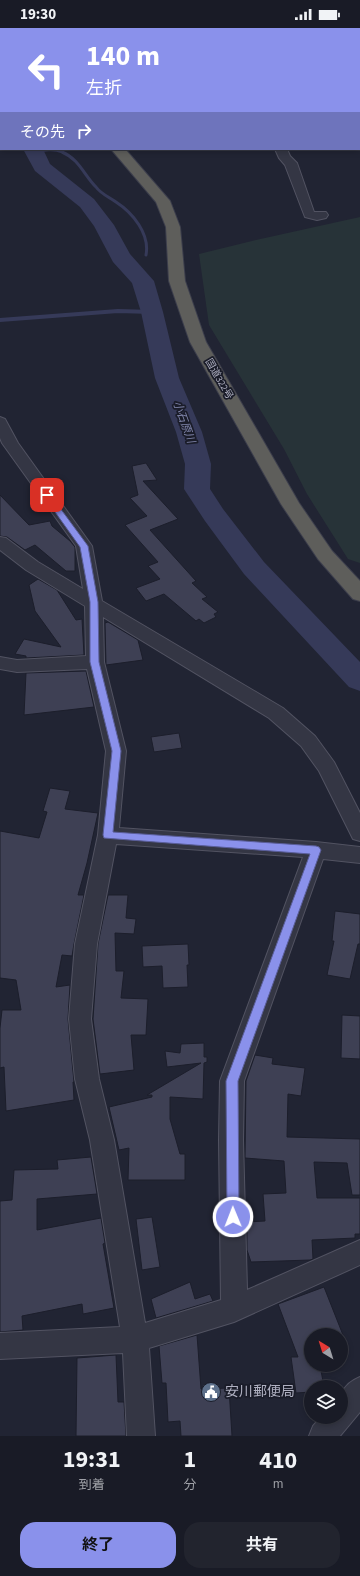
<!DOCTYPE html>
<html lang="ja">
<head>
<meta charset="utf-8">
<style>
	:root { --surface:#191b26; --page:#22242e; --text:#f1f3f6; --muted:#9fa1a7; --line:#373943; --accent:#8a91eb }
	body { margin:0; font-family:"Source Sans 3","Noto Sans JP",sans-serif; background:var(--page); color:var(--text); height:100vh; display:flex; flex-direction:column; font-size:15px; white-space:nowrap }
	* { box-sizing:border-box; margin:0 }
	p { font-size:13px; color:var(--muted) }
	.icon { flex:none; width:22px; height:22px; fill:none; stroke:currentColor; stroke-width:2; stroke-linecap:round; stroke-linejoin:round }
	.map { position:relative; height:1408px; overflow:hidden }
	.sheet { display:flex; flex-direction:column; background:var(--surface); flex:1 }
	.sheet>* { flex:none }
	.guide { position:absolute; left:0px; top:0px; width:360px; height:122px; box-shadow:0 2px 6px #0003,0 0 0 1px var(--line); background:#8a91eb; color:#fff; overflow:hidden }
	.needle { width:26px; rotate:322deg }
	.buttons { position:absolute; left:304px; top:1300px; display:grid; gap:8px }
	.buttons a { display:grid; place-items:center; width:44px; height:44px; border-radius:50%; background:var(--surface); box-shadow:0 2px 6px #0003,0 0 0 1px var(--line); font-size:20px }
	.pin { position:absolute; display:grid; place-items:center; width:34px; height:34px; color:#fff; margin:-17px; border-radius:8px; box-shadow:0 2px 6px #0006 }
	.me { position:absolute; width:44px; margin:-22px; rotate:359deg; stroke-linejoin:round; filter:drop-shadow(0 0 3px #0008) }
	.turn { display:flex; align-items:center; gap:14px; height:84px; padding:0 20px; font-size:18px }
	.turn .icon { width:52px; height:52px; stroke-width:2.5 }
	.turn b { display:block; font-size:28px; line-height:34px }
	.then { display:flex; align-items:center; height:38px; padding:0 20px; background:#0003; gap:8px; font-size:15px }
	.eta { display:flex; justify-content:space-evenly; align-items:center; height:68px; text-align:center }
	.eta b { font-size:24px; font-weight:700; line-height:28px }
	.cta { display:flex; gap:8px; margin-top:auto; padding:8px 20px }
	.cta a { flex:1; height:46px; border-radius:16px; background:var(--accent); color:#111; font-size:16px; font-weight:700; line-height:46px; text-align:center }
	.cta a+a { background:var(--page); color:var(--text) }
	.status { display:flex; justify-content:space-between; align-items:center; height:28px; padding:0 20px; background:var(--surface); direction:ltr }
	.status svg { height:11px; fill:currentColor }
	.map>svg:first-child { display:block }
	.green { fill:#273338 }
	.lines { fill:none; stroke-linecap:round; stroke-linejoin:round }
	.stream-far1 { stroke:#363a59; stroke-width:3 }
	.stream { stroke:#363a59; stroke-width:4 }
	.river { fill:#363a59; fill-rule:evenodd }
	.building { fill:#3e4054; stroke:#1c1e2b }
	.minor-casing { stroke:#525362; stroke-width:2 }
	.trunk-casing { stroke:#3c3e4c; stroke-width:2 }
	.minor { fill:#343644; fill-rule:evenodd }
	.trunk { fill:#5e5e5b; fill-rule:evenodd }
	.route { fill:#8a91eb; stroke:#5a5e99 }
	.labels { text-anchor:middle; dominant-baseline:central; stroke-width:3.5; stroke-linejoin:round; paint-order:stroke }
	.far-street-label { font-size:10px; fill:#afb0c1; stroke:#1a1c29 }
	.far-water-label { font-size:11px; font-style:italic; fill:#8186ac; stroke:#1a1c29 }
	.near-poi-label { font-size:14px; fill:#afb0c1; stroke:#1a1c29; text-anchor:start }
</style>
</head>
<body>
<div class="status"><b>19:30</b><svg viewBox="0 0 49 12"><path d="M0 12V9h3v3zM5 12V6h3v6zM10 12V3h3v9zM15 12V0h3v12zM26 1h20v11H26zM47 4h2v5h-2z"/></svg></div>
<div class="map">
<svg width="360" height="1408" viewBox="0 0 360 1408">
	<rect width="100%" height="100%" fill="#212433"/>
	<path class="green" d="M360 189V535L348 531 307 466 284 421 209 297 199 226 256 212Z"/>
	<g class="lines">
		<path class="stream-far1" d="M35 124C44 122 54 120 62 124 79 131 84 147 96 159 101 166 109 169 116 174 133 185 150 206 146 227"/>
		<path class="stream" d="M0 292 118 283 152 284"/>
		<path class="river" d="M0 69 1 70V83L0 82Z
			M23 121H43L50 136 94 171 114 197 130 226 154 253 163 284 179 350 202 404 211 436 210 461 223 481 264 534 360 634V663L349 659 244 546 205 493 184 461 185 436 176 404 155 350 141 284 132 255 113 234 94 198 80 179 35 143Z"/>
	</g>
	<path class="building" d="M146 435 157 452 143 453 178 491 150 502 196 553 192 555 207 569 202 571 218 584 214 586 216 589 204 595 199 591 196 593 164 566 146 573 136 560 160 551 148 538 158 534 125 497 147 488 130 470 138 467 132 438Z
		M0 467 29 497 50 493 52 498 70 513 75 519V543H66L35 517 25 522 7 509 0 508Z
		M38 551 57 562 76 592 82 591 84 627 26 630V628L15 626 24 611 61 619 35 583 29 557Z
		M108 594 138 612 143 632 106 637 105 595Z
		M86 643 94 679 24 687 26 645Z
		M179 705 182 720 154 724 151 709Z
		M50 760 70 763 65 781 98 785 87 835 78 867H84L74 916 72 928 62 927 56 959 70 957 68 991 74 1054H73L74 1072 6 1083 4 1039 0 1040V1000L2 982H21L16 952 0 950V803L39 810 47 784 43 783Z
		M108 867H128L126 890 136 891 134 906 115 905 116 943H124L121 970 148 971 146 1007H131L134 1042 100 1046 93 991 98 916Z
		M335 883 360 886V916H358L350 951 327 947 334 913H332Z
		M188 916 189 937H187L188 959 163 960 162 938 143 939 142 918Z
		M342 987 360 988V1031L341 1030Z
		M204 1015V1029H207V1034L204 1035 203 1071 170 1069V1091L180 1126H185V1152H128L129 1120 119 1122 109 1079 152 1069V1067H147L201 1035 167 1039 165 1023 180 1025 181 1016Z
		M255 1027 273 1030 272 1036 305 1040 301 1068 288 1066 287 1109 360 1111V1167H352L347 1135 314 1134 317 1170H360V1206H355V1210L312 1212 313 1231 310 1232 251 1234 247 1222V1194L265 1193 263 1166 286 1165 284 1133 245 1130 246 1053Z
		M91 1129 97 1166 37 1171V1202L101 1190 105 1215 103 1216 114 1280 83 1286 82 1276 22 1288 23 1302 0 1304V1173L12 1172 14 1142 58 1141 57 1132Z
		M152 1189 160 1239 142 1242 136 1191Z
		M190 1254 195 1271 210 1266 213 1273 156 1290 151 1271Z
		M324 1259 343 1307H311V1337H320L324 1359H311V1364L296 1365 291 1329H298L278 1276Z
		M197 1307 201 1361 229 1360 232 1408H181L180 1393 168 1394 166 1355H162L159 1318Z
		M116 1327 118 1374H124L126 1408H76L77 1330Z"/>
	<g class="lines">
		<defs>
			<path id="minor" d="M155 0H165V1H155Z
				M236 0H247V1H236Z
				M359 88H360V94H359Z
				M0 108H1V116H0Z
				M275 121H287L290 128 297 135 314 184H326L328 187 326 190 317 192 305 189 285 137 279 130Z
				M0 389 5 391 18 415 92 518 102 573 283 680 315 708 334 734 360 785V813L353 811 319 743 301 718 269 690 103 589 104 634 126 723 119 800 316 814 360 819V835L323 831 244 1053 243 1112 247 1262 360 1212V1237L234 1294 149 1320 155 1408H127L123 1325 0 1331V1305L120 1299 90 1112 75 1051 69 991 75 916 98 807 106 723 87 641 17 644 0 641V629L17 632 86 628 85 578 26 542 0 522V509L6 510 38 534 83 561 76 518 2 415 0 410ZM116 816 303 829 220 1053 219 1112 221 1272 145 1295 114 1112 99 1051 91 991 97 916Z
				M360 1349V1384L340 1408H309L313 1398 321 1389H341C341 1369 339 1358 360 1349Z"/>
			<path id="trunk" d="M0 0H12L13 1 1 2Z
				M111 121H125L170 173 180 199 185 253 206 314 299 475 332 523 360 553V573L353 571 318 531 281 476 190 314 169 253 166 199 156 174Z"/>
		</defs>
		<use href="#minor" class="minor-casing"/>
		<use href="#trunk" class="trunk-casing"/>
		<use href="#minor" class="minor"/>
		<use href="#trunk" class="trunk"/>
	</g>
	<path class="route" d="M47 464 49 465 88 518 98 574 99 634 121 723 113 804 316 818 319 819 321 822 238 1053 239 1189 237 1193 233 1195 228 1193 227 1189 226 1053 310 826 104 810 103 807 112 723 90 634V574L80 519 43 467Z"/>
	<defs>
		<symbol id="civic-disc" viewBox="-11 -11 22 22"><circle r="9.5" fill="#5c6f8a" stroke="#1a1c29"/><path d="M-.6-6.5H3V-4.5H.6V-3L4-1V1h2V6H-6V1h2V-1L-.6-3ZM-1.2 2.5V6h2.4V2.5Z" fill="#fff"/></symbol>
	</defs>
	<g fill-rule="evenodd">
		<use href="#civic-disc" x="200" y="1353" width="22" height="22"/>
	</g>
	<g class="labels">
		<g class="far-street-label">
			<text transform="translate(219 351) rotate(60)">国道322号</text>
		</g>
		<g class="far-water-label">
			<text transform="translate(184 394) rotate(70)">小石原川</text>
		</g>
		<g class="near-poi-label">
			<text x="225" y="1364">安川郵便局</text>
		</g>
	</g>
</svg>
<div class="buttons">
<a><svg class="needle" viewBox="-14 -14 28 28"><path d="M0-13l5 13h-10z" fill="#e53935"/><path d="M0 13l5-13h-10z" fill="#9fa1a7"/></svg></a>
<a><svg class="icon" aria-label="layers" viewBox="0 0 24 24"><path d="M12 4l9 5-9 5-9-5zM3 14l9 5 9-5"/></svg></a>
</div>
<div class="pin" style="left:47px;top:467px;background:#d93025"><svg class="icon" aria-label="arrive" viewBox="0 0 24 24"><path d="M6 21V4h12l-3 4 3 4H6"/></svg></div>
<svg class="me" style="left:233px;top:1189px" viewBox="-20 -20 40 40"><circle r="17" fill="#8a91eb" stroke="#fff" stroke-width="3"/><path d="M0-11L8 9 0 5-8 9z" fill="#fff"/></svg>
<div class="guide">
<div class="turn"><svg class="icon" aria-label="left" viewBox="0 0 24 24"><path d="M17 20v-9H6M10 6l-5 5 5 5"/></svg><div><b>140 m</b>左折</div></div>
<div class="then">その先<svg class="icon" aria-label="right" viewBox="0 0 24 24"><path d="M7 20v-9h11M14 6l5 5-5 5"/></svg></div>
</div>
</div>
<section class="sheet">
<div class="eta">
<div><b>19:31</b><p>到着</p></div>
<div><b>1</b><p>分</p></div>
<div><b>410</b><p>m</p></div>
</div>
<div class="cta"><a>終了</a><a>共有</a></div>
</section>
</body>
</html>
